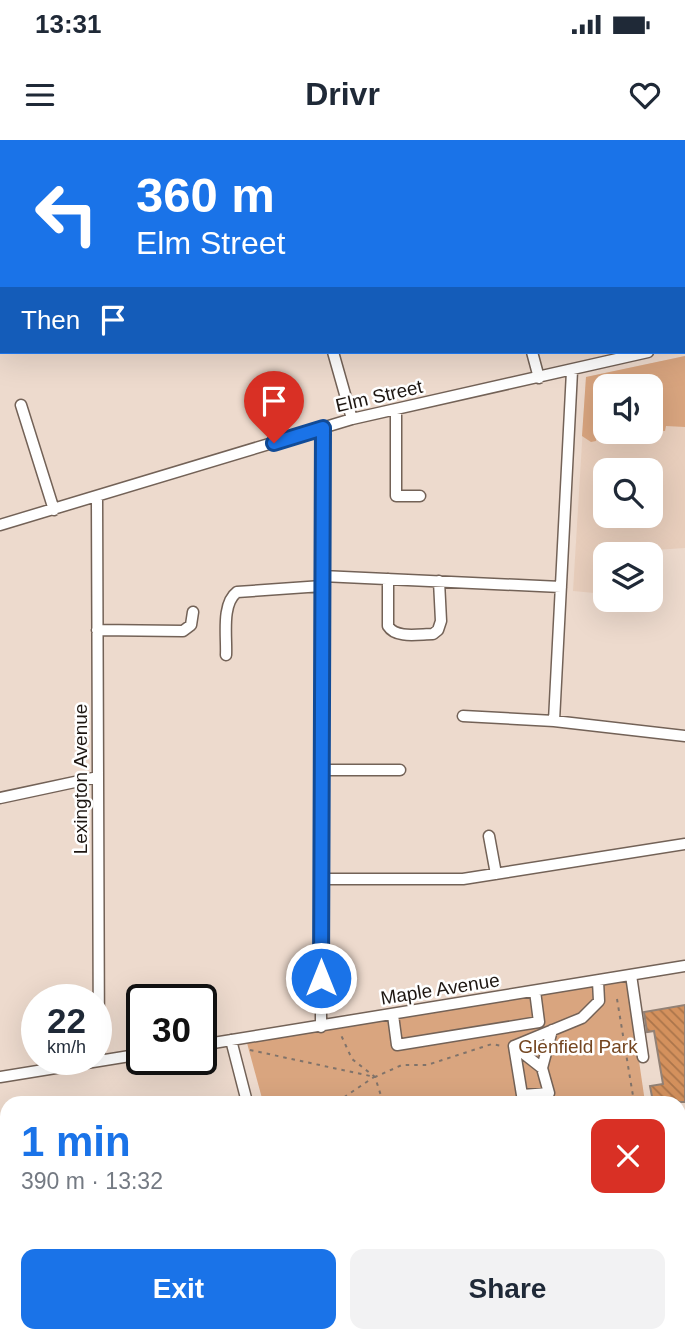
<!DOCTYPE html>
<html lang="en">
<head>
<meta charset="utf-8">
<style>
	:root { --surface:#fff; --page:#f2f2f3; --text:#1f2937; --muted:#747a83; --accent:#1a73e8 }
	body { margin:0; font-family:Arial,sans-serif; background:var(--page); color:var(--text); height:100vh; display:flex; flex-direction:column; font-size:26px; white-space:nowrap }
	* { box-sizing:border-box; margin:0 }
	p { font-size:23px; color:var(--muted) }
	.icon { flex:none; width:38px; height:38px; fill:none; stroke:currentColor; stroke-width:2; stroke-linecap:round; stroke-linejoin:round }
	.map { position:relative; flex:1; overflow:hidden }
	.drawer { position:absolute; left:0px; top:956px; width:686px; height:247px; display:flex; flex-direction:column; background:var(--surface); border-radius:21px 21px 0 0; box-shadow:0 7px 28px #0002 }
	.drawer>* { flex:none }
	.guide { position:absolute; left:0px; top:0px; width:686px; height:214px; box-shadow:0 7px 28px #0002; background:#1a73e8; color:#fff; overflow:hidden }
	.buttons { position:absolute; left:593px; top:234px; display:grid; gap:14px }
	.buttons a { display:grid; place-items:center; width:70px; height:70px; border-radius:14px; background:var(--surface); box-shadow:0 7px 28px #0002; font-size:35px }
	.speed { position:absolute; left:21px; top:844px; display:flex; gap:14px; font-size:35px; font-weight:700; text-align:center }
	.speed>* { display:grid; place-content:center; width:91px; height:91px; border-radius:50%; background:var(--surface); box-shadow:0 7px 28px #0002; line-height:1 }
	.speed small { font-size:18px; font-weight:400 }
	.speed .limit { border:4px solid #111; border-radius:10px; background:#fff; color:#111 }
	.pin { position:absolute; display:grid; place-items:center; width:60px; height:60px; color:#fff; margin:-72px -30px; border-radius:50% 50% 50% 0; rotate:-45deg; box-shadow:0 0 7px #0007 }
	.pin .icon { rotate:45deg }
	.me { position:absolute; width:77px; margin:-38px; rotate:0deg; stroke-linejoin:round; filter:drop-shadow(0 0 5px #0008) }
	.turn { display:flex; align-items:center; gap:24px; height:147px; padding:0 21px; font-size:32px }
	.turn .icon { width:91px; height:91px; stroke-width:2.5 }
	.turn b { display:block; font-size:49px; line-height:60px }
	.then { display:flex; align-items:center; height:66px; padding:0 21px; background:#0003; gap:14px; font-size:26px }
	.round { display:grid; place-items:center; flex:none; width:74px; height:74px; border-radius:14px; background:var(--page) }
	.headline { display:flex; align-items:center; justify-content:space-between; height:119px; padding:0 21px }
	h1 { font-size:42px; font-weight:700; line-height:52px; color:var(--accent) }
	.primary-button { display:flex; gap:14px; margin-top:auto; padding:14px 21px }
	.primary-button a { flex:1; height:80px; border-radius:14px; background:var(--accent); color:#fff; font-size:28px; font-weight:700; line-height:80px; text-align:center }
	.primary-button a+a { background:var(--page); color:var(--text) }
	.status { display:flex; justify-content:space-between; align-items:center; height:49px; padding:0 35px; background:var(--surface); direction:ltr }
	.status svg { height:19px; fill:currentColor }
	header { display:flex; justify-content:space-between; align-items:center; height:91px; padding:0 21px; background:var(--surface); font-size:32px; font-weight:700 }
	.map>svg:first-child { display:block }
	.built { fill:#e8cebc; fill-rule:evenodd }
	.green { fill:#d9a57f }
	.forest { fill:url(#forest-firs) }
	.building { fill:url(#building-back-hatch); stroke:#928175; stroke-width:2 }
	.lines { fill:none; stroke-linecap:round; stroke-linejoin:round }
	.minor-casing { stroke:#736257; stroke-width:13 }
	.path { stroke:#80736a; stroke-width:2; stroke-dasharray:3.5 5; stroke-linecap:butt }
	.minor { stroke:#fff; stroke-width:10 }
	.route-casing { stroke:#114b97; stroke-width:18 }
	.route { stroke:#1a73e8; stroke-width:12 }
	.labels { text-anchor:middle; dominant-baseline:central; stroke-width:5; stroke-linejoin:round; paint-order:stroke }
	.street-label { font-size:19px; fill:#1e1712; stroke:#fff }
	.park-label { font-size:19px; fill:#744621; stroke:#fff }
</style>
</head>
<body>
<div class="status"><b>13:31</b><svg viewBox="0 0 49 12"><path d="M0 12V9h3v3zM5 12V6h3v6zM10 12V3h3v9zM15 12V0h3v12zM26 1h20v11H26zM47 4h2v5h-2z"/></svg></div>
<header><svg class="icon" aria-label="menu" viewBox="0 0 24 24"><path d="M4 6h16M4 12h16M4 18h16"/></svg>Drivr<svg class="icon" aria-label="heart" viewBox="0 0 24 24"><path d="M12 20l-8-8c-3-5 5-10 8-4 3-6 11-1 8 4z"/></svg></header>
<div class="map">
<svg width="685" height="1201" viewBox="0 0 685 1201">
	<defs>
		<pattern id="forest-firs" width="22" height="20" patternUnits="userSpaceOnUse" patternTransform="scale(1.75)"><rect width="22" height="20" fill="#d9a57f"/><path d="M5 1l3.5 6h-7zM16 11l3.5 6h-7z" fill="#ba8d6d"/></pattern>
		<pattern id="building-back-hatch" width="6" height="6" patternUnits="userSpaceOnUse" patternTransform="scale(1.75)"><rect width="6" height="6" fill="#d4915d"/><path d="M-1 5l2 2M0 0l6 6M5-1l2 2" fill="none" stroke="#ab754b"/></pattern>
	</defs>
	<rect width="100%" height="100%" fill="#eddacd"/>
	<path class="built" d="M685 216V408L639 411V415H606L605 454 573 451 586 237ZM606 247H651V292H606ZM606 331H651V376H606Z"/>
	<path class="green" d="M685 216V287L666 286 665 291 651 290V247H606L605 288H597L596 301 591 302 582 296 586 237Z
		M627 839 645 962H263L247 903Z
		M328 1195H679L680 1201H330Z"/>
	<path class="forest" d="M685 1005V1201H660L662 1195H679V1008Z
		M413 1195H511L515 1201H413Z"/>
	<path class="building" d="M685 865V962H653L650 946 663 944 654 891 647 892 644 872Z"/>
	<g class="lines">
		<defs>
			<path id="minor" d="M130 0 131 2
				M279 0V2
				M653 0V2
				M238 2V0
				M684 13H685
				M684 93 685 95
				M0 181H2
				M684 203H685
				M333 212 352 279
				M532 212 539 238
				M21 265 54 370
				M396 270V356H420
				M97 357 99 921
				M0 385 352 279 648 212
				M322 436 561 447
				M388 439V486C396 499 419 494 433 494L438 490 441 481 439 441
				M97 490 183 491 191 485 193 472
				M226 515C227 497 221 464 237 452L322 446
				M463 576 554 581 685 596
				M554 581 572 231
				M322 630H400
				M0 658 98 637
				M489 696 496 734
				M321 739H463L685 704
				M631 835 643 917
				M393 875 397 905 539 882 535 851
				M321 887 322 288
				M231 900 247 962
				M201 905 685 826
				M514 906 542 928 549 953 522 955Z
				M514 906 582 878 599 861 598 841
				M542 928 552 890
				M0 937 142 914
				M0 1076 7 1075
				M310 1195 312 1201
				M133 1201 151 1195"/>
		</defs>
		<use href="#minor" class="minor-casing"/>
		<path class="path" d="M617 859 634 962
			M250 910 375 937 352 919 341 895
			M337 962 374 937
			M383 962 375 937 402 925H427L492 904 502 906
			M679 1000 685 998
			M679 1007 685 1012
			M344 1195 346 1201
			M468 1195 470 1201
			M523 1195 528 1201
			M472 1200 502 1195
			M659 1201 661 1195"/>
		<use href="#minor" class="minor"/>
	</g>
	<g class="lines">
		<defs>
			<path id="route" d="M274 303 323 288 321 838"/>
		</defs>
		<use href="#route" class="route-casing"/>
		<use href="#route" class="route"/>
	</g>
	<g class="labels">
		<g class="street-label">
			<text transform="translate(379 256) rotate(-13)">Elm Street</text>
			<text transform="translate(80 639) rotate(-90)">Lexington Avenue</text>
			<text transform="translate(440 849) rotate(-9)">Maple Avenue</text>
		</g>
		<g class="park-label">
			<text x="578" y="906">Glenfield Park</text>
		</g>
	</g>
</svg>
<div class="buttons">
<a><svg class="icon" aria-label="sound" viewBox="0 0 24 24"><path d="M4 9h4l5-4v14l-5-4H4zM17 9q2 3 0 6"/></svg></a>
<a><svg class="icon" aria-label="search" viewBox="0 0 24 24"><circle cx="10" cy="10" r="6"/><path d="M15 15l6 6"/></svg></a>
<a><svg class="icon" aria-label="layers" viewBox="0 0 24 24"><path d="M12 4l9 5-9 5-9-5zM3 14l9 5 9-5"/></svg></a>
</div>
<div class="speed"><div>22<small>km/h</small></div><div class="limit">30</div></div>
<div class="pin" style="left:274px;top:303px;background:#d93025"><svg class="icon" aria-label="arrive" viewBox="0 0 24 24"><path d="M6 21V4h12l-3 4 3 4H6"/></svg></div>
<svg class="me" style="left:321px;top:838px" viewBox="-20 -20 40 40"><circle r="17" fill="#1a73e8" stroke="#fff" stroke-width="3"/><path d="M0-11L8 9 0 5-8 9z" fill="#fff"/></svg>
<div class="guide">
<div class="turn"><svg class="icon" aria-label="left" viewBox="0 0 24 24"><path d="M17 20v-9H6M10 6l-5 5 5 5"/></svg><div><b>360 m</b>Elm Street</div></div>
<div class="then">Then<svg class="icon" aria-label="arrive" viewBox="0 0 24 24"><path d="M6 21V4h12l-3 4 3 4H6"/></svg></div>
</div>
<section class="drawer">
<div class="headline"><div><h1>1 min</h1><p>390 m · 13:32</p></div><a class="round" style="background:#d93025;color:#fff"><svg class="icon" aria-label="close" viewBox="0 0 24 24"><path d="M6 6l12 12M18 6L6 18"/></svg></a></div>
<div class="primary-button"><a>Exit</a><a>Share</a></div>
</section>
</div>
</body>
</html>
